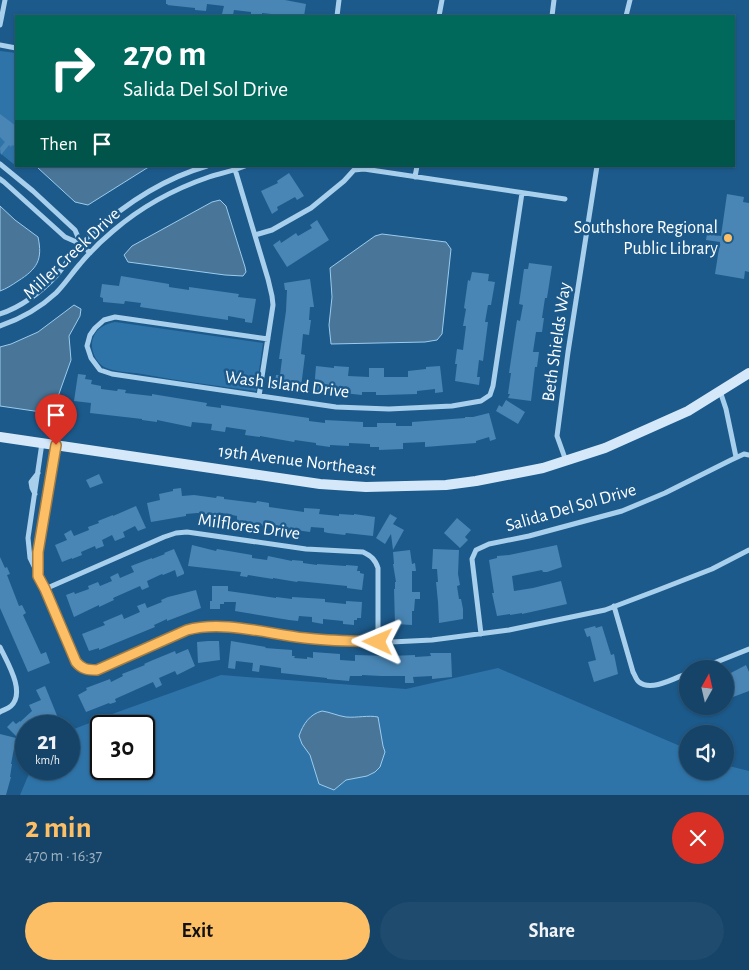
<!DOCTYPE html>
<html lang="en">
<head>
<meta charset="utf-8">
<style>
	:root { --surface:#154468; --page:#1e4b6e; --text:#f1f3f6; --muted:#9db0c0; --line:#345c7c; --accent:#fdbf65 }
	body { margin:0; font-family:"Alegreya Sans",sans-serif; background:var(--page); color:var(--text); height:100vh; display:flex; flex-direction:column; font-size:19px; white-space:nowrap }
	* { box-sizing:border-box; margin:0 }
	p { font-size:16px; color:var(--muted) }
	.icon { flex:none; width:28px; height:28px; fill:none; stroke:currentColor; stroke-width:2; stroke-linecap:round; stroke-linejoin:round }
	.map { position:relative; height:795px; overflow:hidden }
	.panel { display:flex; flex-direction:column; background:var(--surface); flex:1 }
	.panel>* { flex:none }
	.hud { position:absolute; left:15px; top:15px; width:720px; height:152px; border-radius:0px; box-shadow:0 1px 4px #0004,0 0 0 1px var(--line); background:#00695c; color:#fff; overflow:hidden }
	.needle { width:32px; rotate:8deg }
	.tools { position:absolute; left:679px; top:660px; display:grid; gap:10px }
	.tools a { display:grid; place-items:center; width:55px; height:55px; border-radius:50%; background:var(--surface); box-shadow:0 1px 4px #0004,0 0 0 1px var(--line); font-size:25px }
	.speed { position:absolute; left:15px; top:715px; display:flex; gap:10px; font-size:25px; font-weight:700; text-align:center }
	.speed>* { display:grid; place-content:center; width:65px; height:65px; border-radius:50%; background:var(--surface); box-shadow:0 1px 4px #0004,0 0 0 1px var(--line); line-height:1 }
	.speed small { font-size:12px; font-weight:400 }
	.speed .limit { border:2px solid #111; border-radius:8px; background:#fff; color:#111 }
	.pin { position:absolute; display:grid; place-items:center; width:42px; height:42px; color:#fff; margin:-51px -21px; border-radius:50% 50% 50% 0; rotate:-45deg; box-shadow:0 0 5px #0007 }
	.pin .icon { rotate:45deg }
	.me { position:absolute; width:55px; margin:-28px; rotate:271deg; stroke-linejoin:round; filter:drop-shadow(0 0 4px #0008) }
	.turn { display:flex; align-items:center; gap:18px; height:105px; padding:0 25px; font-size:22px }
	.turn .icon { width:65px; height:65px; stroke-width:2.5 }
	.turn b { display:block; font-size:35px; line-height:42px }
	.then { display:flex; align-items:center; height:48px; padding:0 25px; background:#0003; gap:10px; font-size:19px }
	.round { display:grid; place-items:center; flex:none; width:52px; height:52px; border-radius:26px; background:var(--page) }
	.head { display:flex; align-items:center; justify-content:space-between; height:85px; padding:0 25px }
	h1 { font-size:30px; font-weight:600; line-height:38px; color:var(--accent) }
	.action { display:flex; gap:10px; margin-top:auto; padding:10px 25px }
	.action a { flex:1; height:58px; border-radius:30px; background:var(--accent); color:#111; font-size:20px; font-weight:600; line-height:58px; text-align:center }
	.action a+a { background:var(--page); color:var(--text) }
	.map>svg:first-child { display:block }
	.green { fill:#2f74a9; fill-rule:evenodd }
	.water { fill:#497598; stroke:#9bccee }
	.building { fill:#4986b5 }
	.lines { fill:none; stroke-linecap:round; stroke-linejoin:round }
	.street { stroke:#a8cfec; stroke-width:5 }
	.secondary { stroke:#d4e8f9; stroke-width:10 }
	.route-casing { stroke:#a47c42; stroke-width:12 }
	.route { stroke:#fdbf65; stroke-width:9 }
	.poi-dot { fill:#fdbf65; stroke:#1c5a8b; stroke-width:2 }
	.labels { text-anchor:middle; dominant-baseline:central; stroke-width:5; stroke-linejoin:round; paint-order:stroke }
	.poi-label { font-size:18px; fill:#fff; stroke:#1c5a8b; text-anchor:end }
	.street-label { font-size:18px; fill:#fff; stroke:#1c5a8b }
</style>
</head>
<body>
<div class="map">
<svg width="749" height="795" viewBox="0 0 749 795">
	<rect width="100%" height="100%" fill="#1c5a8b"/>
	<path class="green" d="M0 51 16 53V166L0 153Z
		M115 322 263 343 256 391C218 386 180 381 142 374 130 372 115 372 104 367 94 361 89 346 94 336 98 327 106 324 115 322Z
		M498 668 687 749 688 771H725V765L749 771V795H20L31 769H69V731L115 713 221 675 406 689ZM101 726H144V769H101Z"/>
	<path class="water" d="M38 166H151L147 168 88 205 75 202 38 168Z
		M220 200 226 206 245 267 246 272 243 276 225 275 128 262 124 255 132 246 212 202Z
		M0 206 15 220 38 237C43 260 37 269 18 281 12 285 6 289 0 291Z
		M382 234 446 242 451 249 442 334 437 340 425 342 331 344 329 325 332 297 330 268 375 236Z
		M74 305 81 309 80 316 69 336 71 360 55 405 54 412 48 413 0 406V347L11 344 38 332Z
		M322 711C330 712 338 716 346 717 357 718 368 715 378 717L383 746 385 752 380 767 375 772 367 776 346 780 334 790 319 784 310 755 302 744 299 736C303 724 310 714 322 711Z"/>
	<path class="building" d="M166 0H285L306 4 304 16H289L262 13V16H251V12L234 10 233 15 222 14 224 6 207 4 206 11 195 10V8L167 5 168 4H166Z
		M0 114 16 126V147L12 145 11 147 9 145 1 155 0 148 5 142 0 137Z
		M289 173 304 196 297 200 295 197 277 207 278 210 272 214 261 191 278 183 277 181Z
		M727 194 744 197 743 202 749 203V272L745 271 744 279 715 274 720 242 706 240 707 234 721 236Z
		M317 220 329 240 287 267 273 245 280 240 281 243 296 233 298 236 312 228 310 225Z
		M529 263 552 266 547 298H545L542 318H544L542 332H536L533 352H539L537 367H535L531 401 508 398 510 394H508L511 373H509L517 320 520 321 523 305 519 304 524 269H528Z
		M472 272 489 274 488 281 495 282 491 305H488L485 322H488L483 361 479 360 477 377H480L479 385 455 381 457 364H455L457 349 463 350 466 326H463L466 309 464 308 468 280 470 281Z
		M121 276 169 284V287L189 290V287L239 294 238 297 256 299 252 323 245 322V319L228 316V320L140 307 141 303 125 301 124 304 103 302V298L100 297 102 284 119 286Z
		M310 279 314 307H310L309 320H311L309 335 303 334 301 354 305 355 301 387 275 383 276 375H280L282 359H279L286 311 287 290H285L284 283Z
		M316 366 334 368V366L349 367 348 376 369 377V368H384V377H408V371L426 369V367L440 366 443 392 435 393V389L417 391V394L384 395H376V392H362V395L314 390Z
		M78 374 86 375 85 379 92 380 91 384 101 386V389L117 391 118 389 126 390 125 393 152 396V394L207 403 206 406 221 408V405L309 418V421L325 423V420L363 422V427H377V423H396V426H412V422L465 418V417H473L489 413 496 439 490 441 489 437 476 441V443L425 447V442L403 443V449L379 450V447H370V444L349 443V446L330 445V447L316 445V443L295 440 294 442 260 436V437L245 435 246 430 226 427 225 432 211 430 212 424 192 422 191 427 157 420V422L142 420V419L90 413 91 403 74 401Z
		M506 400 525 412 518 424 496 411 499 405 502 407Z
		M99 474 103 483 90 488 86 480Z
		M181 488 182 496 194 495 216 498 217 496 224 497V499L256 503 257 501 269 503V507L304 512V508L320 509 319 514 339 516V514L354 515V514L375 517 373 536 346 533 345 535 328 533 324 532V528L311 527 310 532 237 522V516L222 513 221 519 212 518V515L197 513 186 514V516L151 522 147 503 160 500 159 494 173 491V489Z
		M136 506 146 528 138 531 135 526 123 532 125 537 115 541 112 535 102 540 104 546 96 549 95 546 81 552 82 555 72 559V558L62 562 55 545 67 540 64 534 71 530 74 536 89 530 88 527 99 523 98 521 113 515V516Z
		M390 514 397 518 393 524 404 530 393 550 391 534 385 544 376 538Z
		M457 518 471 530 465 537 468 540 460 548 444 533Z
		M192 545 216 551 217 549 252 555V558L267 560 268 556 292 561V560L303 561V563L317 565V564L346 566V565L358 566 357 571H360V573L364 574 362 590 347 588V586L298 581 297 582 273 578V579L248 575 247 577 240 576 241 572 188 566Z
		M557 545 562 567 547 572H543L542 570 512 576 514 591 533 588 561 581 567 604 522 614V613L510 615V614L497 616 492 593H494L489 560 497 558V556L509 555Z
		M174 549 184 572V574L177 577 175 570 163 575 162 574 147 581 149 587 142 590 140 586 113 598 114 600 99 607V605L74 617 66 595 74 592 75 594 89 589 88 586 98 582 100 586 112 581 110 577 118 573 120 578 134 572 131 566 152 558V559L165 554 164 553Z
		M433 549 459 550 458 574 460 585 457 586 459 599H461L463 609V619L439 623 438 602 436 582H438L437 569H432Z
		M410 550 412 564 415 563 416 571H412V592H420V599H415L414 611H412V625L395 624 394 589H395V582H396L393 564H394L393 552Z
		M0 557 5 568 7 567 10 574 7 575 19 606 22 605 26 613 23 615 41 654 46 652 50 663 28 672 0 608Z
		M212 586H228V591L276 598V597L292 599V597L325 599V602L346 604V601L362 602 361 618H357V620H354V625L343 624V621L323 619V624L312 622V617L299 616 298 621 289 620 235 611 236 602H224V604H220V609H210V601H212Z
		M196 590 201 608 167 621V619L154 625 155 627 99 650V648L89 651 82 634 105 625 103 622 122 614 124 619 140 612 137 606 145 603 147 608 162 602 161 600 168 597Z
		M595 626 596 628 602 626 611 655 614 654 618 674 594 682 588 662 596 660 590 636 587 637 584 629Z
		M208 641H219L220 660 198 663 197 642Z
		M231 641 266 647 265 648 292 650V656H295L294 658 307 659V657L313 658V652L340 654V660L355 661V655L390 656 415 655V657L431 656 430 653H451L452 677 432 679V676L413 677 414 683H405V676H381L362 675V676H350L349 681 327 679V678L281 673V668L260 665 259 672 252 671 253 663 236 661 235 669 228 668Z
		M188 649 195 666 177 675 175 671 159 678 162 685 156 688 153 682 115 699 116 702 110 704 109 703 86 712 78 695 87 690 86 688 110 679 111 682 123 676 122 674 145 665 144 664 153 660 175 651 176 654Z
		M746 665 749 672V691L725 700V676Z
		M45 686 58 718 51 721 49 716 39 721 33 726H26V736L22 740H20L7 727 13 721 16 724 20 721V722L32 711 29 705 41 700 36 690Z
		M0 734 16 738 11 764H12L10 777H11L6 795H0Z"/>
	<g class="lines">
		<path class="street" d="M337 16 339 0
			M439 16 442 0
			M552 16 554 0
			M626 16 630 0
			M0 25 5 0
			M0 45 16 48
			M0 164 33 191 75 230 81 244
			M234 166 268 279 272 296 273 305 259 396
			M415 177 417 166
			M0 179 4 182 65 237 81 244 90 253
			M255 235 272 230 311 208 344 181 354 170 364 169 565 199
			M0 314C21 307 42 291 57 275 65 265 72 254 80 244 84 240 88 237 92 234 126 203 162 179 207 166
			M0 326C20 319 40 308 56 293 65 284 72 273 80 264 90 252 101 241 113 231 141 207 174 189 209 177 221 173 233 171 245 166
			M268 339 115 317 104 320 95 328 90 335 87 346 91 358 100 370 112 374 336 407 389 409 452 406 481 401 490 395 493 386 522 193
			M720 391 726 409 736 457
			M42 443 28 538 30 558 45 589 75 662C82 669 87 671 97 669L187 630 199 627 213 626 231 627 305 638 341 641 391 642 432 640 509 630 605 610 658 590 712 569 749 550
			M566 461 557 436 568 352 597 166
			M35 494 32 488 31 482 38 473
			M38 573V552L56 445
			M45 589 164 537 176 533 187 532 306 549 363 552C371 556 375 559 378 568V642
			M614 606 633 672C635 675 636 680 639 682 651 692 675 678 688 673
			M481 634 472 559 476 550 489 544 529 536 622 511 665 493 731 460 744 454 749 455
			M0 647C7 662 26 692 11 706 8 709 3 710 0 712
			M699 669 749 649"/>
		<path class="secondary" d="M0 437 320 484 366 487 446 485 476 481 543 468 605 448 688 411 749 373"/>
	</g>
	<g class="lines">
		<defs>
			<path id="route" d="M56 445 38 552V576L45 589 76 662C82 669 87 670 97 670L187 630C223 620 268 634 305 638 329 641 354 641 378 642"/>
		</defs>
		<use href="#route" class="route-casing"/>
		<use href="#route" class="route"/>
	</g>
	<circle class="poi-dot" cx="728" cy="238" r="5"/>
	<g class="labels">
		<g class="poi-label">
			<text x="718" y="228">Southshore Regional<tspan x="718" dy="21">Public Library</tspan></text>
		</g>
		<g class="street-label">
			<text transform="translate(72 254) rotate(-43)">Miller Creek Drive</text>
			<text transform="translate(557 342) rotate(-82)">Beth Shields Way</text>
			<text transform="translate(287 385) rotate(7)">Wash Island Drive</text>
			<text transform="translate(297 461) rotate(7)">19th Avenue Northeast</text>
			<text transform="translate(571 508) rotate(-16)">Salida Del Sol Drive</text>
			<text transform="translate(249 527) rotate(8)">Milflores Drive</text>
		</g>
	</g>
</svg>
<div class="tools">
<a><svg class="needle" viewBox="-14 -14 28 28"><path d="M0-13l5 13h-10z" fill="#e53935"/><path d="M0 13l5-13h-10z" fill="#9db0c0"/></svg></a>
<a><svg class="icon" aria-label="sound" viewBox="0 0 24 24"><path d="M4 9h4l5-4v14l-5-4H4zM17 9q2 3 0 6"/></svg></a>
</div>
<div class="speed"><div>21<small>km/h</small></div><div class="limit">30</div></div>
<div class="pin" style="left:56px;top:445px;background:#d93025"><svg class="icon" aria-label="arrive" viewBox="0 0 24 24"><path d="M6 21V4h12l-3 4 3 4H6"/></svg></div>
<svg class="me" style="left:378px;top:642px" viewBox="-20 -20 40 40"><path d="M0-17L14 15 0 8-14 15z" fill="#fdbf65" stroke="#fff" stroke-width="4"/></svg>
<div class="hud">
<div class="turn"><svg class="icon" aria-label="right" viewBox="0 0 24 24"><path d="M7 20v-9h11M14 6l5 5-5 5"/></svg><div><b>270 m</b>Salida Del Sol Drive</div></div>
<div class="then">Then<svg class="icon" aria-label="arrive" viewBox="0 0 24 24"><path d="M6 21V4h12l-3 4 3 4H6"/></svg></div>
</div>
</div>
<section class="panel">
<div class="head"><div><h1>2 min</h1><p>470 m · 16:37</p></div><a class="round" style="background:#d93025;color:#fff"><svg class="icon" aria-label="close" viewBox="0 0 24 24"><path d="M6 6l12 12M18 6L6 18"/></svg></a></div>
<div class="action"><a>Exit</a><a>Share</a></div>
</section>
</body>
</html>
